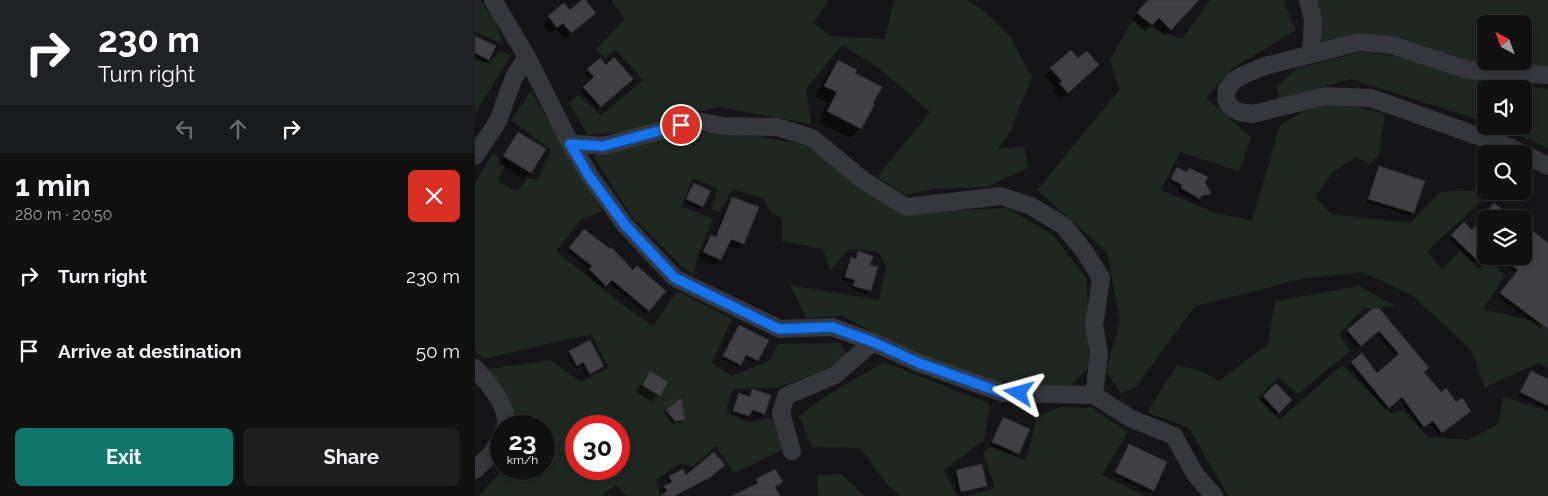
<!DOCTYPE html>
<html lang="en">
<head>
<meta charset="utf-8">
<style>
	:root { --surface:#101011; --page:#1e1e1f; --text:#f1f3f6; --muted:#9c9d9f; --line:#303031; --accent:#0f766e }
	body { margin:0; font-family:Raleway,sans-serif; background:var(--page); color:var(--text); height:100vh; display:flex; flex-direction:column; font-size:19px; white-space:nowrap }
	* { box-sizing:border-box; margin:0 }
	p { font-size:16px; color:var(--muted) }
	.icon { flex:none; width:28px; height:28px; fill:none; stroke:currentColor; stroke-width:2; stroke-linecap:round; stroke-linejoin:round }
	.map { position:relative; flex:1; overflow:hidden }
	.drawer { display:flex; flex-direction:column; background:var(--surface); width:475px }
	.drawer>* { flex:none }
	.hud { background:#202124; color:#fff; overflow:hidden }
	.needle { width:32px; rotate:319deg }
	.tools { position:absolute; left:1002px; top:15px; display:grid; gap:10px }
	.tools a { display:grid; place-items:center; width:55px; height:55px; border-radius:8px; background:var(--surface); box-shadow:0 2px 8px #0003,0 0 0 1px var(--line); font-size:25px }
	.speed { position:absolute; left:15px; top:415px; display:flex; gap:10px; font-size:25px; font-weight:700; text-align:center }
	.speed>* { display:grid; place-content:center; width:65px; height:65px; border-radius:50%; background:var(--surface); box-shadow:0 2px 8px #0003,0 0 0 1px var(--line); line-height:1 }
	.speed small { font-size:12px; font-weight:400 }
	.speed .limit { border:8px solid #d22; background:#fff; color:#111 }
	.pin { position:absolute; display:grid; place-items:center; width:42px; height:42px; color:#fff; margin:-21px; border:2px solid #fff; border-radius:50%; box-shadow:0 1px 5px #0007 }
	.me { position:absolute; width:55px; margin:-28px; rotate:278deg; stroke-linejoin:round; filter:drop-shadow(0 0 4px #0008) }
	.turn { display:flex; align-items:center; gap:18px; height:105px; padding:0 15px; font-size:22px }
	.turn .icon { width:65px; height:65px; stroke-width:2.5 }
	.turn b { display:block; font-size:35px; line-height:42px }
	.lanes { display:flex; align-items:center; height:48px; padding:0 15px; background:#0003; justify-content:center; gap:25px; direction:ltr }
	.lanes .off { opacity:.35 }
	.round { display:grid; place-items:center; flex:none; width:52px; height:52px; border-radius:8px; background:var(--page) }
	.head { display:flex; align-items:center; justify-content:space-between; height:85px; padding:0 15px }
	h1 { font-size:30px; font-weight:700; line-height:38px }
	.primary-button { display:flex; gap:10px; margin-top:auto; padding:10px 15px }
	.primary-button a { flex:1; height:58px; border-radius:8px; background:var(--accent); color:#fff; font-size:20px; font-weight:700; line-height:58px; text-align:center }
	.primary-button a+a { background:var(--page); color:var(--text) }
	ul { padding:0; list-style:none }
	li { display:flex; align-items:center; gap:15px; height:75px; padding:0 15px }
	li div { flex:1 }
	li b { display:block; font-size:19px }
	li em { font-style:normal }
	main { display:flex; flex:1; min-height:0 }
	.map>svg:first-child { display:block }
	.green { fill:#1f2721; fill-rule:evenodd }
	.shadow { fill:#0007 }
	.building { fill:#3f3f44; stroke:#2f2f33 }
	.lines { fill:none; stroke-linecap:round; stroke-linejoin:round }
	.minor { stroke:#36373c; stroke-width:18 }
	.route-casing { stroke:#114b97; stroke-width:12 }
	.route { stroke:#1a73e8; stroke-width:9 }
</style>
</head>
<body>
<main>
<section class="drawer">
<div class="hud">
<div class="turn"><svg class="icon" aria-label="right" viewBox="0 0 24 24"><path d="M7 20v-9h11M14 6l5 5-5 5"/></svg><div><b>230 m</b>Turn right</div></div>
<div class="lanes"><svg class="icon off" aria-label="left" viewBox="0 0 24 24"><path d="M17 20v-9H6M10 6l-5 5 5 5"/></svg><svg class="icon off" aria-label="ahead" viewBox="0 0 24 24"><path d="M12 20V5M6 11l6-6 6 6"/></svg><svg class="icon" aria-label="right" viewBox="0 0 24 24"><path d="M7 20v-9h11M14 6l5 5-5 5"/></svg></div>
</div>
<div class="head"><div><h1>1 min</h1><p>280 m · 20:50</p></div><a class="round" style="background:#d93025;color:#fff"><svg class="icon" aria-label="close" viewBox="0 0 24 24"><path d="M6 6l12 12M18 6L6 18"/></svg></a></div>
<ul>
<li><svg class="icon" aria-label="right" viewBox="0 0 24 24"><path d="M7 20v-9h11M14 6l5 5-5 5"/></svg><div><b>Turn right</b></div><em>230 m</em></li>
<li><svg class="icon" aria-label="arrive" viewBox="0 0 24 24"><path d="M6 21V4h12l-3 4 3 4H6"/></svg><div><b>Arrive at destination</b></div><em>50 m</em></li>
</ul>
<div class="primary-button"><a>Exit</a><a>Share</a></div>
</section>
<div class="map">
<svg width="1073" height="496" viewBox="0 0 1073 496">
	<rect width="100%" height="100%" fill="#151517"/>
	<path class="green" d="M0 0H5L20 20 28 44 0 32Z
		M136 0H354L338 23 356 36 410 39 419 0H492L509 11 535 36 557 77 534 134 523 149 549 146 553 168 511 187 458 189 431 195 402 177 455 112 405 69 367 45 331 89 336 124 244 107 148 132 113 135 94 103 103 95 126 115 168 80 141 50 130 59 121 49 150 19Z
		M735 0H808L821 30 756 69 731 98 776 137 764 171 705 152 686 190 735 211 777 221 805 125 831 110 864 102 910 114 904 155 894 164 881 157 857 173 840 197 857 214 935 223 966 192 1009 190 1008 200 952 251 967 269 985 251 1004 269 1015 260 1030 276 1008 309 1073 325V368L1064 363 1010 387 996 350 938 296 887 272 826 279 720 306 661 387 646 394 631 371 645 321 632 252 562 190 644 90 635 60 657 21 707 39Z
		M842 0H1073V71L847 45ZM1011 24H1049V61H1011Z
		M24 51 36 55 0 114V58L13 64Z
		M886 52 929 57 1005 80 1073 89V148L1022 126H1049V89H1011V122L876 79 804 99 802 86 823 68Z
		M56 91 127 211 106 220 81 251 152 308 178 326 202 291 257 319 237 363 256 376 294 361 303 344 366 343 373 357 337 375 301 388 258 389 251 411 273 423 297 417 310 449 259 473 241 446 219 466 204 464 181 480 185 496H152L141 485 126 496H4L28 469H69V426C36 426 26 393 13 369L76 360 105 382 134 368 116 334 8 359 0 350V182L18 153 30 165 23 181 42 192 53 178 62 180 76 150 36 120ZM101 426H144V469H101Z
		M214 131 281 136 330 145 425 213 532 208 578 235 612 279 614 367 596 386 525 384 447 357 367 316 331 318 315 285 404 300 411 265 403 252 374 249 355 271 348 249 307 241V218L296 213 289 199 258 189 245 212 236 209 243 189 218 178 207 206 238 219 222 258 219 275 208 268 155 214 118 156Z
		M884 286 920 306 888 309 864 334 875 351 823 394 803 377 783 398 804 420 867 365 916 413 929 410 953 437 993 440 1023 424 1028 397 1073 411V496H753L714 428 672 412 702 365 726 371 744 381 793 344 800 301Z
		M409 362 515 404 509 440 469 470 482 496H425L413 485 385 448 337 447 324 416 354 394Z
		M586 407 617 408 653 432 627 475 670 496H491L520 488 508 453 515 447 551 460 562 416Z
		M366 474 390 496H343L342 475Z"/>
	<path class="shadow" d="M109 0 113 19 89 39 81 29 75 33 67 24 89 5 95 11Z
		M675 0H715L696 29 689 35 676 24 670 31 657 20Z
		M0 37 13 59 10 62 0 58Z
		M596 52 616 71 585 99 578 91 581 88 569 76Z
		M125 60 130 66 156 79 122 109 106 91 117 81 110 73Z
		M363 61 378 73 385 128 375 138 343 121 353 103 340 96 354 71Z
		M43 134 55 172 49 179 23 163 37 140Z
		M904 168 948 182 938 213 935 216 891 202 901 171Z
		M702 169 710 173 714 170 729 182 734 194 732 197 724 198 721 201 703 192 705 188 694 182Z
		M219 184 227 206 224 209 209 202Z
		M258 198 268 243 262 249 252 245 245 259 240 265 224 258 231 242 236 236 239 237 252 204Z
		M1017 207 1011 219V252L999 263 974 239 989 224 996 232Z
		M1049 229 1052 231 1054 230 1073 244V318L1065 328 1023 297 1041 273 1018 256H1049Z
		M106 233 173 310 170 313 133 282 127 288 112 273 115 270 92 251Z
		M384 252 394 266 402 268 395 291 392 294 376 289 378 283 367 280 373 262 376 259 379 260Z
		M897 310 966 393 981 404 992 414 964 435 954 423 946 429 924 399 910 410 874 366 877 363 902 374 922 358 900 333 882 348 870 334Z
		M264 326 282 360 279 363 268 357 262 367 246 359Z
		M95 352 124 369 111 376 105 364 99 368 92 355Z
		M1056 372 1073 381V410L1043 396Z
		M175 373 184 395 177 402 161 392 169 379Z
		M801 385 815 400 800 415 786 400Z
		M278 391 294 396 288 414 285 417 274 413 270 418 256 414 262 398 265 395 273 397Z
		M192 410 209 419 206 422 197 424 189 413Z
		M528 419 543 453 540 456 515 445 525 422Z
		M655 445 678 490 675 493 638 475Z
		M246 468 232 480 200 496H188L190 495 187 490 194 485 192 480 195 477H210Z
		M481 471 510 485 507 488 483 494 478 474Z
		M282 480 306 482 299 488 304 496H264L278 487 277 485Z"/>
	<path class="building" d="M107 0H110L121 13 96 33 88 23 82 28 73 16 89 3 95 10Z
		M673 0H724L696 30 684 18 677 25 662 13Z
		M0 36 21 46 14 60 0 53Z
		M596 50 603 58 612 51 624 65 593 93 584 83 587 81 575 68Z
		M139 57 158 79 126 107 108 87 119 77 112 69 125 58 131 65Z
		M363 60 382 70 380 73 407 87 398 103 400 104 386 129 352 111 362 92 349 86Z
		M43 132 71 149 56 173 28 156Z
		M904 166 950 181 939 213 893 199Z
		M702 167 712 172 714 168 733 177 730 182 736 194 726 196 725 199 706 188 707 185 696 179Z
		M219 183 236 191 228 207 211 199Z
		M257 197 284 207 269 244 256 239 246 260 228 252 236 235 241 237Z
		M1019 203 1039 219H1011V253L1003 261 976 235 989 222 997 230Z
		M1054 228 1073 243V329L1025 293 1043 270 1025 256H1049V234Z
		M109 229 135 249 136 247 158 270 162 266 191 291 174 311 137 280 131 286 114 269 117 266 94 248Z
		M383 251 398 256 395 265 403 267 396 291 378 286 380 280 370 277 376 257 381 259Z
		M904 308 954 368 949 372 966 392 971 388 981 402 987 398 996 411 967 433 958 421 949 427 927 397 914 408 876 362 887 353 902 373 924 354 904 331 886 346 872 330 897 309Z
		M264 325 294 340 283 361 271 355 266 365 248 356Z
		M115 340 129 366 115 374 108 362 102 366 94 351Z
		M175 371 193 382 185 396 167 385Z
		M1056 371 1073 379V406L1045 392Z
		M801 383 817 400 804 413 788 396Z
		M277 389 296 395 290 414 278 410 274 416 258 411 264 393 275 397Z
		M206 398 210 420 200 421 191 410Z
		M528 417 555 429 544 454 517 442Z
		M654 444 692 462 679 491 640 472Z
		M239 452 250 465 236 477 199 496H186L192 491 189 486 197 482 194 476 208 469 211 475Z
		M507 464 512 486 486 492 481 470Z
		M300 469 308 482 300 487 305 496H257L283 483 281 479Z"/>
	<g class="lines">
		<path class="minor" d="M18 0 52 57 95 143 115 176 150 225 200 278 305 329 357 327 398 342 444 363 528 393 619 395 655 418 699 436 720 474 739 496
			M833 0 838 20 836 53
			M95 143 128 146 223 121 248 126 302 127 337 138 388 180 431 207 526 196 556 206 589 226 610 252 626 278 619 326 624 353 619 395
			M1047 154 1034 147 896 98 850 96 778 114 764 112 755 107 751 99 752 89 758 81 768 75 790 66 884 42 917 45 993 70 1073 75
			M1049 154 1073 166
			M0 156 23 121 39 77 52 57
			M0 368C14 385 33 404 31 426
			M317 451 306 413 311 396 360 375 398 342
			M0 470 16 454 26 439"/>
	</g>
	<g class="lines">
		<defs>
			<path id="route" d="M206 125 128 146 95 144 114 176 150 225 200 278 304 329 357 327 398 342 444 363 528 393H544"/>
		</defs>
		<use href="#route" class="route-casing"/>
		<use href="#route" class="route"/>
	</g>
</svg>
<div class="tools">
<a><svg class="needle" viewBox="-14 -14 28 28"><path d="M0-13l5 13h-10z" fill="#e53935"/><path d="M0 13l5-13h-10z" fill="#9c9d9f"/></svg></a>
<a><svg class="icon" aria-label="sound" viewBox="0 0 24 24"><path d="M4 9h4l5-4v14l-5-4H4zM17 9q2 3 0 6"/></svg></a>
<a><svg class="icon" aria-label="search" viewBox="0 0 24 24"><circle cx="10" cy="10" r="6"/><path d="M15 15l6 6"/></svg></a>
<a><svg class="icon" aria-label="layers" viewBox="0 0 24 24"><path d="M12 4l9 5-9 5-9-5zM3 14l9 5 9-5"/></svg></a>
</div>
<div class="speed"><div>23<small>km/h</small></div><div class="limit">30</div></div>
<div class="pin" style="left:206px;top:125px;background:#d93025"><svg class="icon" aria-label="arrive" viewBox="0 0 24 24"><path d="M6 21V4h12l-3 4 3 4H6"/></svg></div>
<svg class="me" style="left:544px;top:393px" viewBox="-20 -20 40 40"><path d="M0-17L14 15 0 8-14 15z" fill="#1a73e8" stroke="#fff" stroke-width="4"/></svg>
</div>
</main>
</body>
</html>
